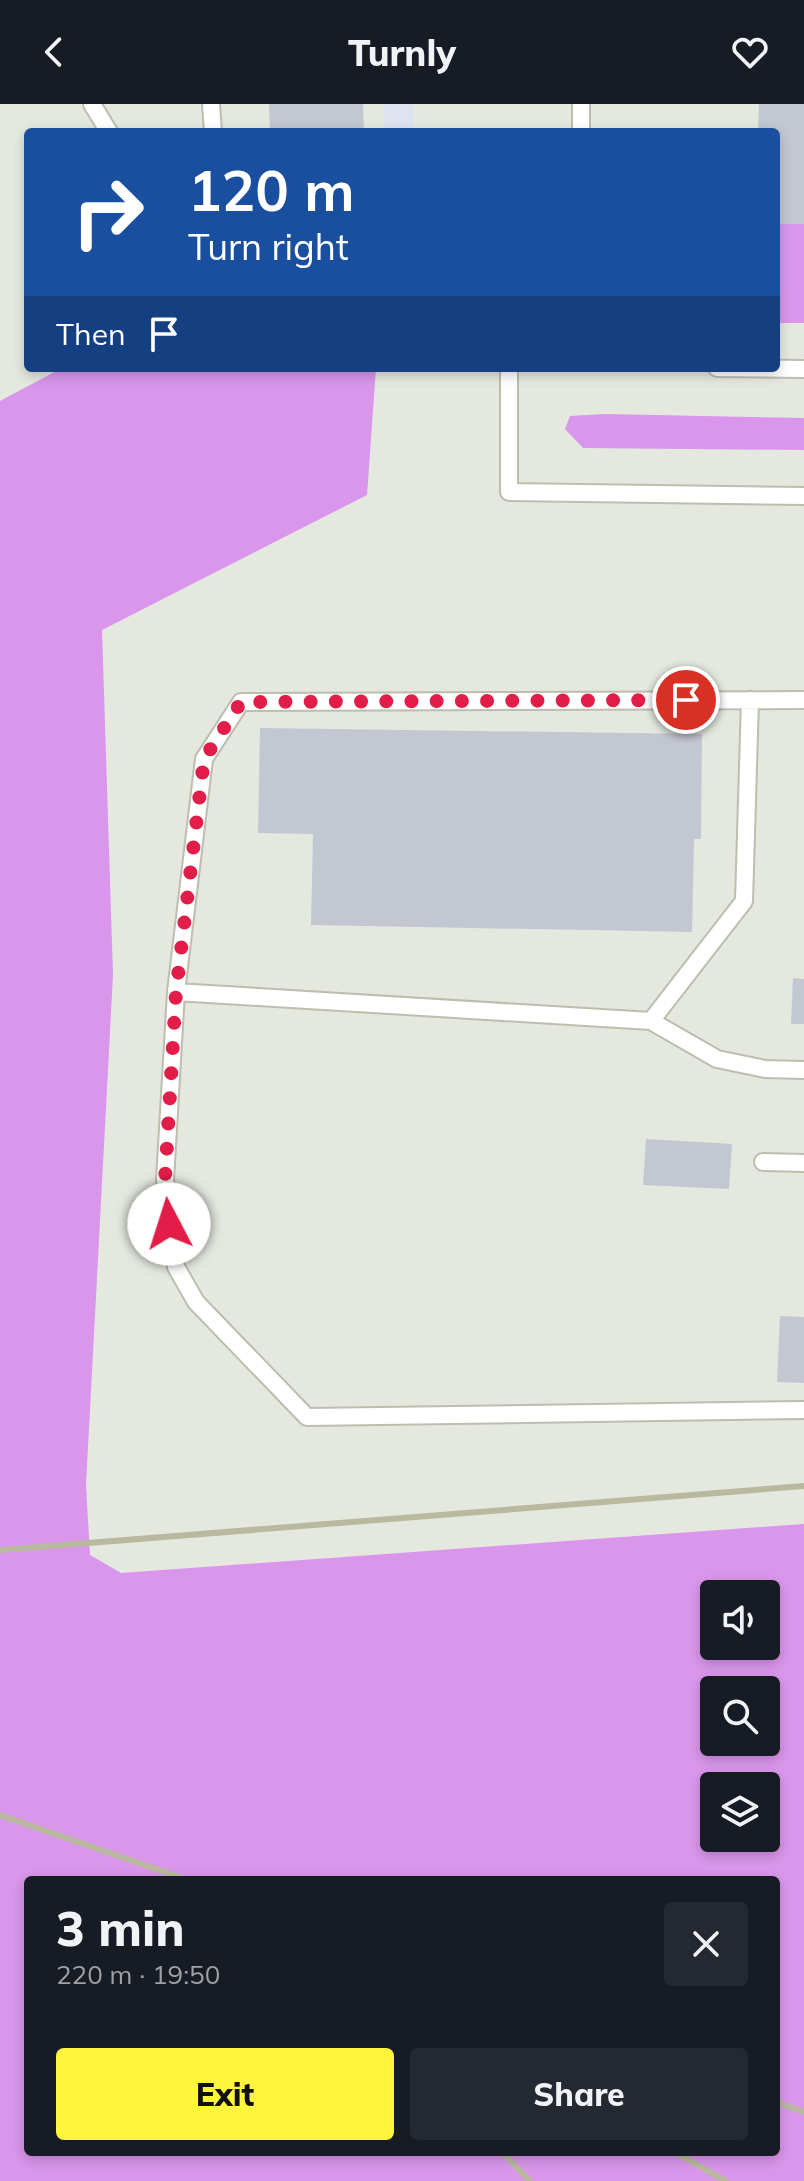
<!DOCTYPE html>
<html lang="en">
<head>
<meta charset="utf-8">
<style>
	:root { --surface:#171b24; --page:#242831; --text:#f1f3f6; --muted:#9ea1a6; --accent:#fff53c }
	body { margin:0; font-family:Mulish,sans-serif; background:var(--page); color:var(--text); height:100vh; display:flex; flex-direction:column; font-size:30px; white-space:nowrap }
	* { box-sizing:border-box; margin:0 }
	p { font-size:26px; color:var(--muted) }
	.icon { flex:none; width:44px; height:44px; fill:none; stroke:currentColor; stroke-width:2; stroke-linecap:round; stroke-linejoin:round }
	.map { position:relative; flex:1; overflow:hidden }
	.details { position:absolute; left:24px; top:1772px; width:756px; height:280px; display:flex; flex-direction:column; background:var(--surface); border-radius:8px; box-shadow:0 4px 12px #0003 }
	.details>* { flex:none }
	.banner { position:absolute; left:24px; top:24px; width:756px; height:244px; border-radius:8px; box-shadow:0 4px 12px #0003; background:#1a4fa0; color:#fff; overflow:hidden }
	.fabs { position:absolute; left:700px; top:1476px; display:grid; gap:16px }
	.fabs a { display:grid; place-items:center; width:80px; height:80px; border-radius:8px; background:var(--surface); box-shadow:0 4px 12px #0003; font-size:40px }
	.pin { position:absolute; display:grid; place-items:center; width:68px; height:68px; color:#fff; margin:-34px; border:4px solid #fff; border-radius:50%; box-shadow:0 2px 8px #0007 }
	.me { position:absolute; width:88px; margin:-44px; rotate:355deg; stroke-linejoin:round; filter:drop-shadow(0 0 6px #0008) }
	.turn { display:flex; align-items:center; gap:28px; height:168px; padding:0 32px; font-size:36px }
	.turn .icon { width:104px; height:104px; stroke-width:2.5 }
	.turn b { display:block; font-size:56px; line-height:68px }
	.then { display:flex; align-items:center; height:76px; padding:0 32px; background:#0003; gap:16px; font-size:30px }
	.round { display:grid; place-items:center; flex:none; width:84px; height:84px; border-radius:8px; background:var(--page) }
	.summary { display:flex; align-items:center; justify-content:space-between; height:136px; padding:0 32px }
	h1 { font-size:48px; font-weight:800; line-height:60px }
	.action { display:flex; gap:16px; margin-top:auto; padding:16px 32px }
	.action a { flex:1; height:92px; border-radius:8px; background:var(--accent); color:#111; font-size:32px; font-weight:800; line-height:92px; text-align:center }
	.action a+a { background:var(--page); color:var(--text) }
	header { display:flex; justify-content:space-between; align-items:center; height:104px; padding:0 32px; background:var(--surface); font-size:36px; font-weight:800 }
	.map>svg:first-child { display:block }
	.industrial { fill:#e4e8df }
	.green { fill:#d996eb; fill-rule:evenodd }
	.building { fill:#c3c7d2 }
	.lines { fill:none; stroke-linecap:round; stroke-linejoin:round }
	.lane-casing { stroke:#bebdae; stroke-width:20 }
	.lane { stroke:#fff; stroke-width:16 }
	.rail { stroke:#b9b9a0; stroke-width:6 }
	.route { stroke:#e11d48; stroke-width:14; stroke-dasharray:0 25.2 }
</style>
</head>
<body>
<header><svg class="icon" aria-label="back" viewBox="0 0 24 24"><path d="M15 5l-7 7 7 7"/></svg>Turnly<svg class="icon" aria-label="heart" viewBox="0 0 24 24"><path d="M12 20l-8-8c-3-5 5-10 8-4 3-6 11-1 8 4z"/></svg></header>
<div class="map">
<svg width="804" height="2077" viewBox="0 0 804 2077">
	<rect width="100%" height="100%" fill="#dee3f0"/>
	<path class="industrial" d="M0 0H383L385 28H28V264H62L0 297Z
		M414 0H804V1420L121 1469 90 1451 86 1381 113 871 102 526 367 391 376 264H776V28H413Z"/>
	<path class="green" d="M776 120H804V219H776Z
		M62 264H376L367 391 102 526 113 871 86 1381 90 1451 121 1469 804 1420V2077H0V297ZM714 1490H766V1542H714ZM766 1586V1638H714V1586ZM714 1682H766V1734H714ZM28 1776H776V2048H28Z
		M605 310 804 314V346L583 344 565 325 570 312Z"/>
	<path class="building" d="M269 0H363L364 28H270Z
		M759 0H804V120H776V28H758Z
		M260 624 702 630 701 735H694L692 828 311 821 313 730 258 729Z
		M793 874 804 875V920H791Z
		M646 1035 732 1040 729 1085 643 1081Z
		M780 1212 804 1213V1279L777 1278Z"/>
	<g class="lines">
		<defs>
			<path id="lane" d="M92 0 109 28
				M211 0 213 28
				M581 28V0
				M509 264V388L804 392
				M717 264 804 265
				M804 596 241 598 204 655 176 888 165 1076 176 1163 196 1198 307 1313 804 1306
				M176 888 651 917 717 955 765 965 804 966
				M651 917 744 797 750 596
				M763 1058 804 1059"/>
		</defs>
		<use href="#lane" class="lane-casing"/>
		<use href="#lane" class="lane"/>
		<path class="rail" d="M0 1446 804 1382
			M0 1711 188 1776
			M776 1998 804 2008
			M502 2048 530 2077
			M674 2048 726 2077"/>
	</g>
	<g class="lines">
		<path class="route" d="M169 1120 165 1076 176 888 204 655 241 598 686 596"/>
	</g>
</svg>
<div class="fabs">
<a><svg class="icon" aria-label="sound" viewBox="0 0 24 24"><path d="M4 9h4l5-4v14l-5-4H4zM17 9q2 3 0 6"/></svg></a>
<a><svg class="icon" aria-label="search" viewBox="0 0 24 24"><circle cx="10" cy="10" r="6"/><path d="M15 15l6 6"/></svg></a>
<a><svg class="icon" aria-label="layers" viewBox="0 0 24 24"><path d="M12 4l9 5-9 5-9-5zM3 14l9 5 9-5"/></svg></a>
</div>
<div class="pin" style="left:686px;top:596px;background:#d93025"><svg class="icon" aria-label="arrive" viewBox="0 0 24 24"><path d="M6 21V4h12l-3 4 3 4H6"/></svg></div>
<svg class="me" style="left:169px;top:1120px" viewBox="-20 -20 40 40"><circle r="19" fill="#fff"/><path d="M0-13L10 11 0 6-10 11z" fill="#e11d48"/></svg>
<div class="banner">
<div class="turn"><svg class="icon" aria-label="right" viewBox="0 0 24 24"><path d="M7 20v-9h11M14 6l5 5-5 5"/></svg><div><b>120 m</b>Turn right</div></div>
<div class="then">Then<svg class="icon" aria-label="arrive" viewBox="0 0 24 24"><path d="M6 21V4h12l-3 4 3 4H6"/></svg></div>
</div>
<section class="details">
<div class="summary"><div><h1>3 min</h1><p>220 m · 19:50</p></div><a class="round"><svg class="icon" aria-label="close" viewBox="0 0 24 24"><path d="M6 6l12 12M18 6L6 18"/></svg></a></div>
<div class="action"><a>Exit</a><a>Share</a></div>
</section>
</div>
</body>
</html>
